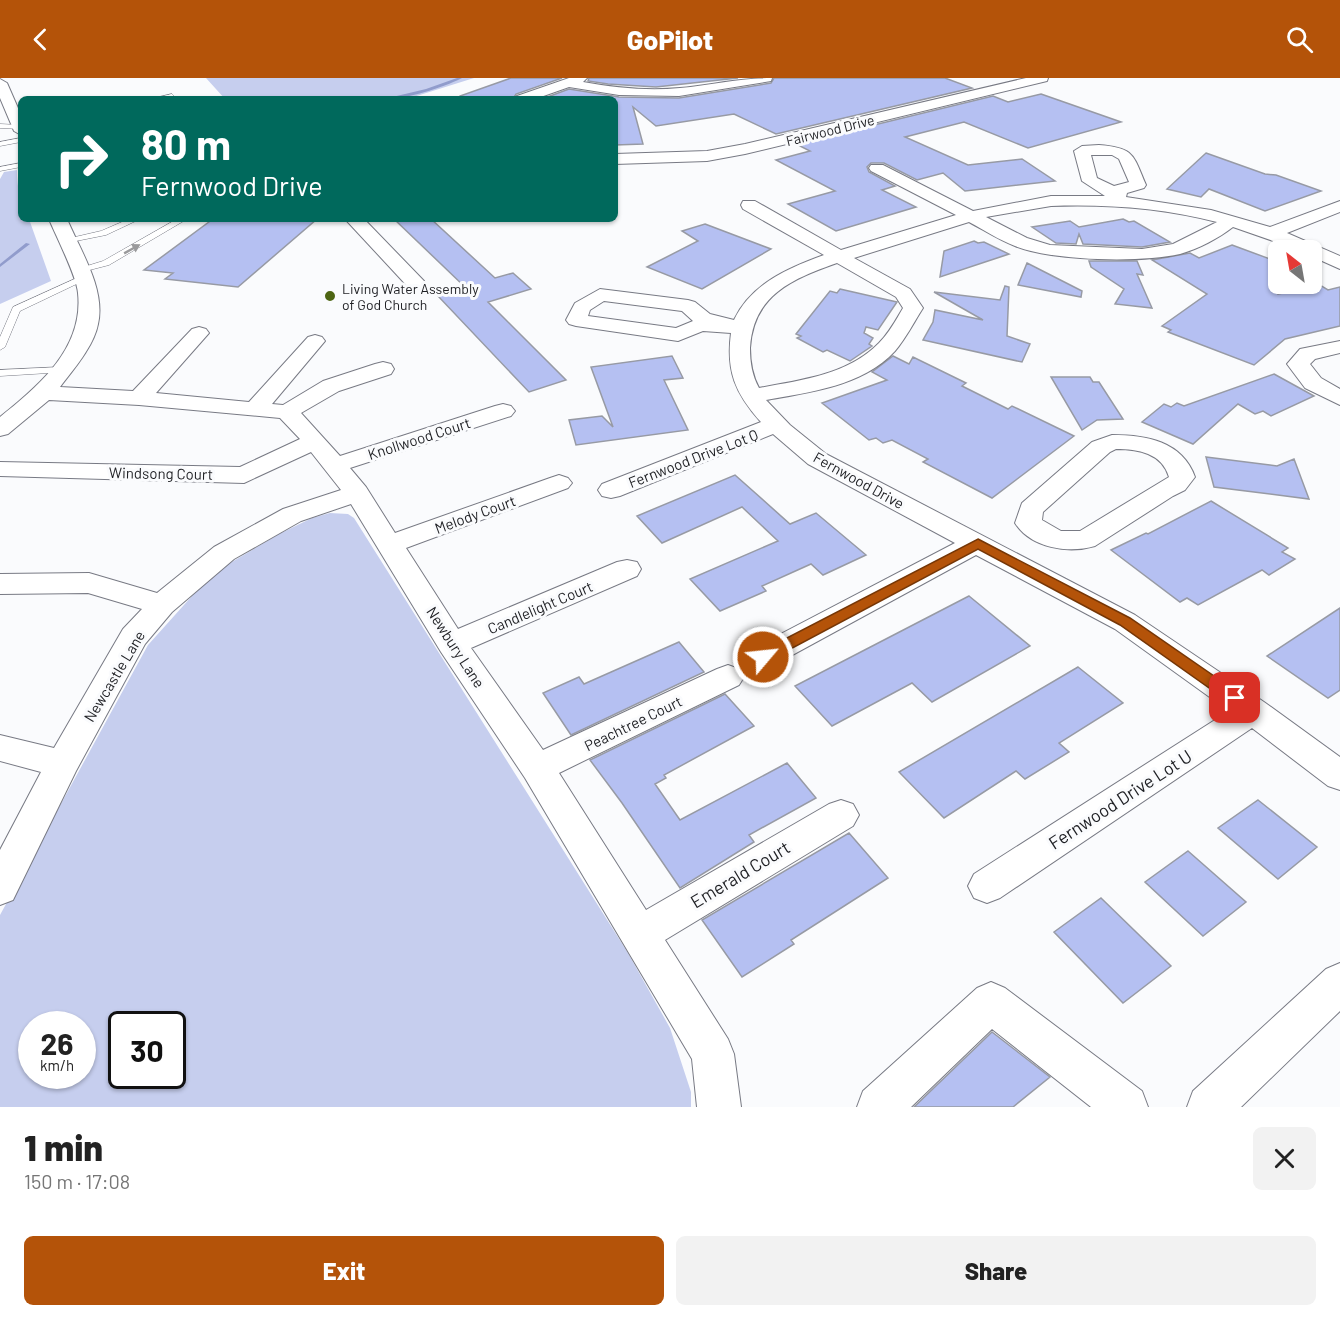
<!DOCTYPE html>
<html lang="en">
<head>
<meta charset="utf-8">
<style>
	:root { --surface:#fff; --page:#f2f2f2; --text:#222; --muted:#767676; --accent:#b45309 }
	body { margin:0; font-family:Barlow,sans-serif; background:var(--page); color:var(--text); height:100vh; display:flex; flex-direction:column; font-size:22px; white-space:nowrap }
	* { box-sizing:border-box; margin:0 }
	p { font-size:20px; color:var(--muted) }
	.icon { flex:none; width:33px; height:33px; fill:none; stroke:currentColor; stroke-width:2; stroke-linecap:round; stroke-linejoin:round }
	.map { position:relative; height:1029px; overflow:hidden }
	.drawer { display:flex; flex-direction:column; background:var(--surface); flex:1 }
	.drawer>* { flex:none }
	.hud { position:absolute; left:18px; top:18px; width:600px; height:126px; border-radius:9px; box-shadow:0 2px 4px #0004; background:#00695c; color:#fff; overflow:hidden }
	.needle { width:39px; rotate:329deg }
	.buttons { position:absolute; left:1268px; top:162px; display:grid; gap:12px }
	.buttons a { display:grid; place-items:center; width:54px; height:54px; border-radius:9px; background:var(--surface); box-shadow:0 2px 4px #0004; font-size:30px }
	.speed { position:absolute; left:18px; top:933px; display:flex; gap:12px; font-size:30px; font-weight:700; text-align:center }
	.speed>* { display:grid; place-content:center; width:78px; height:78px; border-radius:50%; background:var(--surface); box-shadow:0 2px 4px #0004; line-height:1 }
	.speed small { font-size:15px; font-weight:400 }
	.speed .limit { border:3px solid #111; border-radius:9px; background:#fff; color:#111 }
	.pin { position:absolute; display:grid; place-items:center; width:51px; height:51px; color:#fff; margin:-26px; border-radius:12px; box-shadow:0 3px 9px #0006 }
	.me { position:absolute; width:66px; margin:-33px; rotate:62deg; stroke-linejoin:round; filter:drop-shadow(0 0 4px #0008) }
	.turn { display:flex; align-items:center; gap:21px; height:126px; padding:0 24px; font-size:27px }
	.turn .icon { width:78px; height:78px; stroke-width:2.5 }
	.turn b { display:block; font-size:42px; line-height:51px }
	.round { display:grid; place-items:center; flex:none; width:63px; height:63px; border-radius:9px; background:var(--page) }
	.summary { display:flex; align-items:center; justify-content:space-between; height:102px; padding:0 24px }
	h1 { font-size:36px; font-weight:800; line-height:45px }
	.action { display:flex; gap:12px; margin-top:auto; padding:12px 24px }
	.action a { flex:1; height:69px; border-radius:9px; background:var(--accent); color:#fff; font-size:24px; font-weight:800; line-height:69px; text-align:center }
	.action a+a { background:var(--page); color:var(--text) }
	header { display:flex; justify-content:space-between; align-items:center; height:78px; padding:0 24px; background:var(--accent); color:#fff; font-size:27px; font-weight:800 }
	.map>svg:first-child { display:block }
	.green { fill:#c6ceee; fill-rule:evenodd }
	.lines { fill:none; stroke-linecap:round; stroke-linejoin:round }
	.stream { fill:#919ccc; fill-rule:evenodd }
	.building { fill:#b5c0f2; stroke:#979aa4; stroke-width:1.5 }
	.lane-casing { stroke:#787a84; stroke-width:1 }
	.street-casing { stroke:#787a84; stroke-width:2 }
	.lane { fill:#fff; fill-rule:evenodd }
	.street { fill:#fff; fill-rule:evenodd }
	.oneway { fill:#9a9a9c }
	.route { fill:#b45309; stroke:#753606; stroke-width:1.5 }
	.poi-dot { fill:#4d6513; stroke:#fafbfd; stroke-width:2 }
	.labels { text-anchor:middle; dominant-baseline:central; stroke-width:6; stroke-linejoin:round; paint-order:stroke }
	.far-street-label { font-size:14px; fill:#1e1f23; stroke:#fafbfd }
	.far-poi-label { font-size:14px; fill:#1e1f23; stroke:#fafbfd; text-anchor:start }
	.street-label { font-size:15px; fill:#1e1f23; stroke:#fafbfd }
	.near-street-label { font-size:18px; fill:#1e1f23; stroke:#fafbfd }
</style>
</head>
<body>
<header><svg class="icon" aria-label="back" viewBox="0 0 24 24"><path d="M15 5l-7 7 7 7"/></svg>GoPilot<svg class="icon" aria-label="search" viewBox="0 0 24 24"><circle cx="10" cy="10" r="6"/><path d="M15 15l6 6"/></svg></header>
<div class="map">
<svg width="1340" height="1029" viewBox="0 0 1340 1029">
	<rect width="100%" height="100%" fill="#fafbfd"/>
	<path class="green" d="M206 0H474L407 21H225Z
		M17 92C17 109 21 124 21 141H29L51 203 0 226V101L4 94Z
		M330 435 348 436 354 440 628 875 670 950 691 1014V1029H0V837L148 567 201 508 225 488 279 456 312 440ZM32 946H82V998H32ZM122 946H172V998H122Z"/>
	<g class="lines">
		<path class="stream" d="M457 0H462C442 10 407 21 384 21L426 11Z
			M26 165 30 166 0 189V186Z"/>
	</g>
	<path class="building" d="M511 0H562L516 16 513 21H460V18Z
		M589 0H738L656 9 608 6 588 3Z
		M774 0H945L972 10 776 56 734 36 656 48 633 29 643 66 615 67V21H542L569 11 619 19 679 20 771 5Z
		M1041 16 1121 44 1028 70 964 44 905 59 968 87 1022 81 1055 103 965 113 943 95 917 102 884 85H871L867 89 869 94 895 108 882 112 916 129 836 153 788 126 835 113 776 82 810 73 796 66 993 18 1008 24Z
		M1206 75 1265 96 1276 97 1321 113 1265 133 1209 111 1201 119 1167 111Z
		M213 141H317L238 209 165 201 173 195 144 192Z
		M394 141H431L495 200 513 195 531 211 488 224 566 302 529 314 437 217 466 210Z
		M1123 141 1129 144 1134 143 1170 164 1142 169 1083 166 1079 156 1076 166 1056 165 1032 149 1070 143 1079 149Z
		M705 146 771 171 702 211 647 189 698 163 682 153Z
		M974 163 978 165 984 164 1009 176 940 199 944 173Z
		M1232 167 1278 184V216L1320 207 1328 212 1340 209V248L1285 261 1254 287 1168 254 1171 252 1162 248 1207 216 1152 182 1190 175 1199 180Z
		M1089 183H1137L1143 197 1137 196 1152 230 1115 226 1124 211 1091 189Z
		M1027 185 1082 213 1081 219 1018 207Z
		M1005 208 1009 209 1007 258 1030 266 1022 284 923 262 933 244 935 232 983 242 934 214 1000 222Z
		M840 211 897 224 878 252 866 249 864 255 873 260 869 266 872 268 850 283 827 272 823 274 797 260 801 258 796 256 830 213 837 215Z
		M672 278 683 300 664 302 688 352 576 367 569 342 602 338 613 349 591 289Z
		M893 278 909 286 913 279 966 305 962 308 1008 331 1012 328 1074 358 992 420 923 384 928 381 892 362 883 365 876 360 869 362 822 325 887 302 872 294Z
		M1274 296 1314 318 1271 338 1263 333 1255 336 1238 326 1193 366 1142 344 1164 326 1171 329 1177 325 1184 328Z
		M1051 299H1090L1093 304H1099L1123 341 1097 342 1082 352Z
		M1206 379 1277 388 1294 381 1309 421 1214 409Z
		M735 397 790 446 816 435 866 477 823 497 811 486 762 508 766 513 720 533 690 501 778 463 742 429 662 465 637 438Z
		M1211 423 1288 470 1282 474 1295 481 1269 497 1262 492 1198 527 1187 520 1180 524 1111 472 1146 455 1148 456Z
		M969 518 1030 568 932 624 912 605 832 648 795 608Z
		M1340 530V612L1328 620 1267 578Z
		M679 564 704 594 571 657 543 615 579 599 584 606Z
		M1078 589 1123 625 1059 665 1069 674 1025 701 1016 693 944 740 899 694Z
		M725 616 754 648 664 697 666 700 655 706 680 742 787 685 816 720 749 757 754 764 680 810 622 725 590 682Z
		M1258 722 1317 769 1278 801 1218 750Z
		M849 755 888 800 791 862 794 866 742 899 702 842Z
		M1188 773 1246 824 1203 858 1145 804Z
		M1101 820 1171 888 1123 925 1054 854Z
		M992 954 1050 999 1013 1029H914Z"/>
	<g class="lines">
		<defs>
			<path id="lane" d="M172 16 177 21H154L155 20Z
				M0 46 19 47 21 51 0 50Z
				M21 60V64L0 68V64Z
				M21 85V89L0 93V89Z
				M129 141H140L106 157 66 165 62 162 101 153Z
				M177 141H187L109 187 78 195 74 192 103 183Z
				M79 199 87 201 20 233 5 269 0 272V259L13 229Z
				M61 289 66 292 65 294 0 298V292Z"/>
			<path id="street" d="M569 0H587L583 4C616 10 648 13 680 10 711 7 741 0 772 0L771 3 679 18 619 17 569 9 535 21H515L517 18Z
				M1026 0H1048L1047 3 745 76 707 83 615 86V76L707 73 745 66Z
				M0 1 7 5 21 37V57L14 53 0 20Z
				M1099 67C1135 70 1133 77 1146 107L1144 110 1127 115 1126 119 1211 132 1270 149 1340 123V134L1287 155 1340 178V191L1311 178V172H1299L1233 149C1219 160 1198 171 1180 176 1141 185 1052 183 1015 168 999 162 984 152 969 144L854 180 910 211 923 230C914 244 906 260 895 273 863 308 810 314 766 322L790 347 826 376 1135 537 1264 624 1340 679V712L1328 708 1252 650 1000 820 987 825 974 820 968 808 974 796 1229 633 1115 551 976 477 774 587 763 590 752 587 748 579 752 571 955 465 808 386 773 356 620 418 611 420 602 418 598 412 602 406 761 344C735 315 726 293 731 255L703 253 678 263 576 248 569 246 566 242 575 225 600 211 688 222 695 224 710 236 734 242C751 206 788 190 824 177L743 131 741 127 743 123H755L841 172 956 137 871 93 869 90 871 87H883L973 133 1051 118H1105L1082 103 1074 73 1082 68ZM1091 77H1112L1119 81 1129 104 1114 108 1097 100ZM1051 128C1106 126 1163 130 1217 144L1173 166 1142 171 1050 167 1027 160 986 139ZM837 185 896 219 903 230C896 242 889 255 879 265 848 297 801 302 759 310 752 297 750 285 750 270 753 217 792 201 837 185ZM604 223 682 233 693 243 676 250 588 238 590 232Z
				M49 141H67C80 172 106 211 98 246 94 268 73 292 60 309L133 313 192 251 199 249 206 251 209 255 156 315 249 324 308 259 315 257 322 259 325 263 272 326 283 327 323 303 375 286 383 284 391 286 394 291 391 296 339 313 301 335 340 378 495 328 503 326 511 328 515 333 511 338 350 390 366 409 395 455 550 400 559 397 568 400 572 405 568 410 406 470 458 551 617 484 627 482 637 484 641 491 637 498 471 570 543 672 717 591 728 587 739 591 744 599 739 607 559 695 646 832 829 726 841 722 853 726 859 737 853 748 665 862 728 961 734 976 741 1029H697L692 981 525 700 441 574 351 426 301 443 234 481 172 534 145 566 76 693 13 822 0 827V772L41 694 0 683V657L54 670 123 551 142 531 88 515 0 516V496L89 495 157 515 214 469 283 431 341 412 311 374 244 405 0 398V384L240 389 300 361 280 340 139 327 49 322 8 356 0 358V339C39 308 84 270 78 215 77 199 56 158 49 141Z
				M345 141H364L424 203 427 207 424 211H410Z
				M1340 263V275L1315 281 1310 286 1321 300 1340 311V327L1305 310 1287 286 1300 271Z
				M1112 357C1146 357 1182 363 1195 399L1185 412 1173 418 1095 468C1068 476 1031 470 1015 445L1022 425 1092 364ZM1116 371C1138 371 1162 375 1169 399L1080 453H1061L1042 442 1043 434 1110 374Z
				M1340 885V933L1241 1029H1187L1193 1013 1326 891Z
				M991 904 1005 910 1142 1013 1148 1029H1091L992 951 911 1029H857L863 1013 977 910Z"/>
		</defs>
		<use href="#lane" class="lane-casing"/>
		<use href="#street" class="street-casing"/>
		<use href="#lane" class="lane"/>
		<use href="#street" class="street"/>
	</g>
	<defs><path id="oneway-solid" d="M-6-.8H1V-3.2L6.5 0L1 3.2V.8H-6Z" transform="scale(1.5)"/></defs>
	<use class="oneway" href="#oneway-solid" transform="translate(132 171) rotate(-29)"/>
	<path class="route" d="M978 461 1130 540 1240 616 1242 620 1240 624H1229L1120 547 978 471 768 583H758L756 579 758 575Z"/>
	<circle class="poi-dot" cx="330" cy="218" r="6"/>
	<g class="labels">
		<g class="far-street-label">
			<text transform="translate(830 52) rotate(-14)">Fairwood Drive</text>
		</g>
		<g class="far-poi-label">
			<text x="342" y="210">Living Water Assembly<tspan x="342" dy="16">of God Church</tspan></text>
		</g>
		<g class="street-label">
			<text transform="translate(419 360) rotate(-18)">Knollwood Court</text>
			<text transform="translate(693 380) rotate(-21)">Fernwood Drive Lot Q</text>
			<text transform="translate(161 395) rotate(1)">Windsong Court</text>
			<text transform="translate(859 402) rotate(29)">Fernwood Drive</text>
			<text transform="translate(475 436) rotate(-20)">Melody Court</text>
			<text transform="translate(540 529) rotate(-23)">Candlelight Court</text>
			<text transform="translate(456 569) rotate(57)">Newbury Lane</text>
			<text transform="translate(114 598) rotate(-59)">Newcastle Lane</text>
			<text transform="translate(633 645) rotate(-26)">Peachtree Court</text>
		</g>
		<g class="near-street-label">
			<text transform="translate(1120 721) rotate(-33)">Fernwood Drive Lot U</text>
			<text transform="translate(740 796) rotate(-31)">Emerald Court</text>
		</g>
	</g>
</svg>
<div class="buttons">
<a><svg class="needle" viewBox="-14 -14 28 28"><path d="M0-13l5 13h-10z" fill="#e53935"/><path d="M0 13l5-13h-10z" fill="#767676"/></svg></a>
</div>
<div class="speed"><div>26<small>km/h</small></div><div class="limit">30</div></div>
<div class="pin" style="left:1235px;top:620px;background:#d93025"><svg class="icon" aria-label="arrive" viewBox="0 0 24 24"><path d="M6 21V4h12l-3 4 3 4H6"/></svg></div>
<svg class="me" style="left:763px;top:579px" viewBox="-20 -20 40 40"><circle r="17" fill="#b45309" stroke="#fff" stroke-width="3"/><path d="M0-11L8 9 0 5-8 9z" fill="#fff"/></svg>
<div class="hud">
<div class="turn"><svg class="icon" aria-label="right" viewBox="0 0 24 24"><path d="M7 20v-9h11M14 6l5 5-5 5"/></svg><div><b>80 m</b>Fernwood Drive</div></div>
</div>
</div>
<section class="drawer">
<div class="summary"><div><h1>1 min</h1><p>150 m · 17:08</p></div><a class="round"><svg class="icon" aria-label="close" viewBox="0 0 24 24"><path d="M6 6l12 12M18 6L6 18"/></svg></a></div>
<div class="action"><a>Exit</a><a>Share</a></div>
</section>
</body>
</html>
